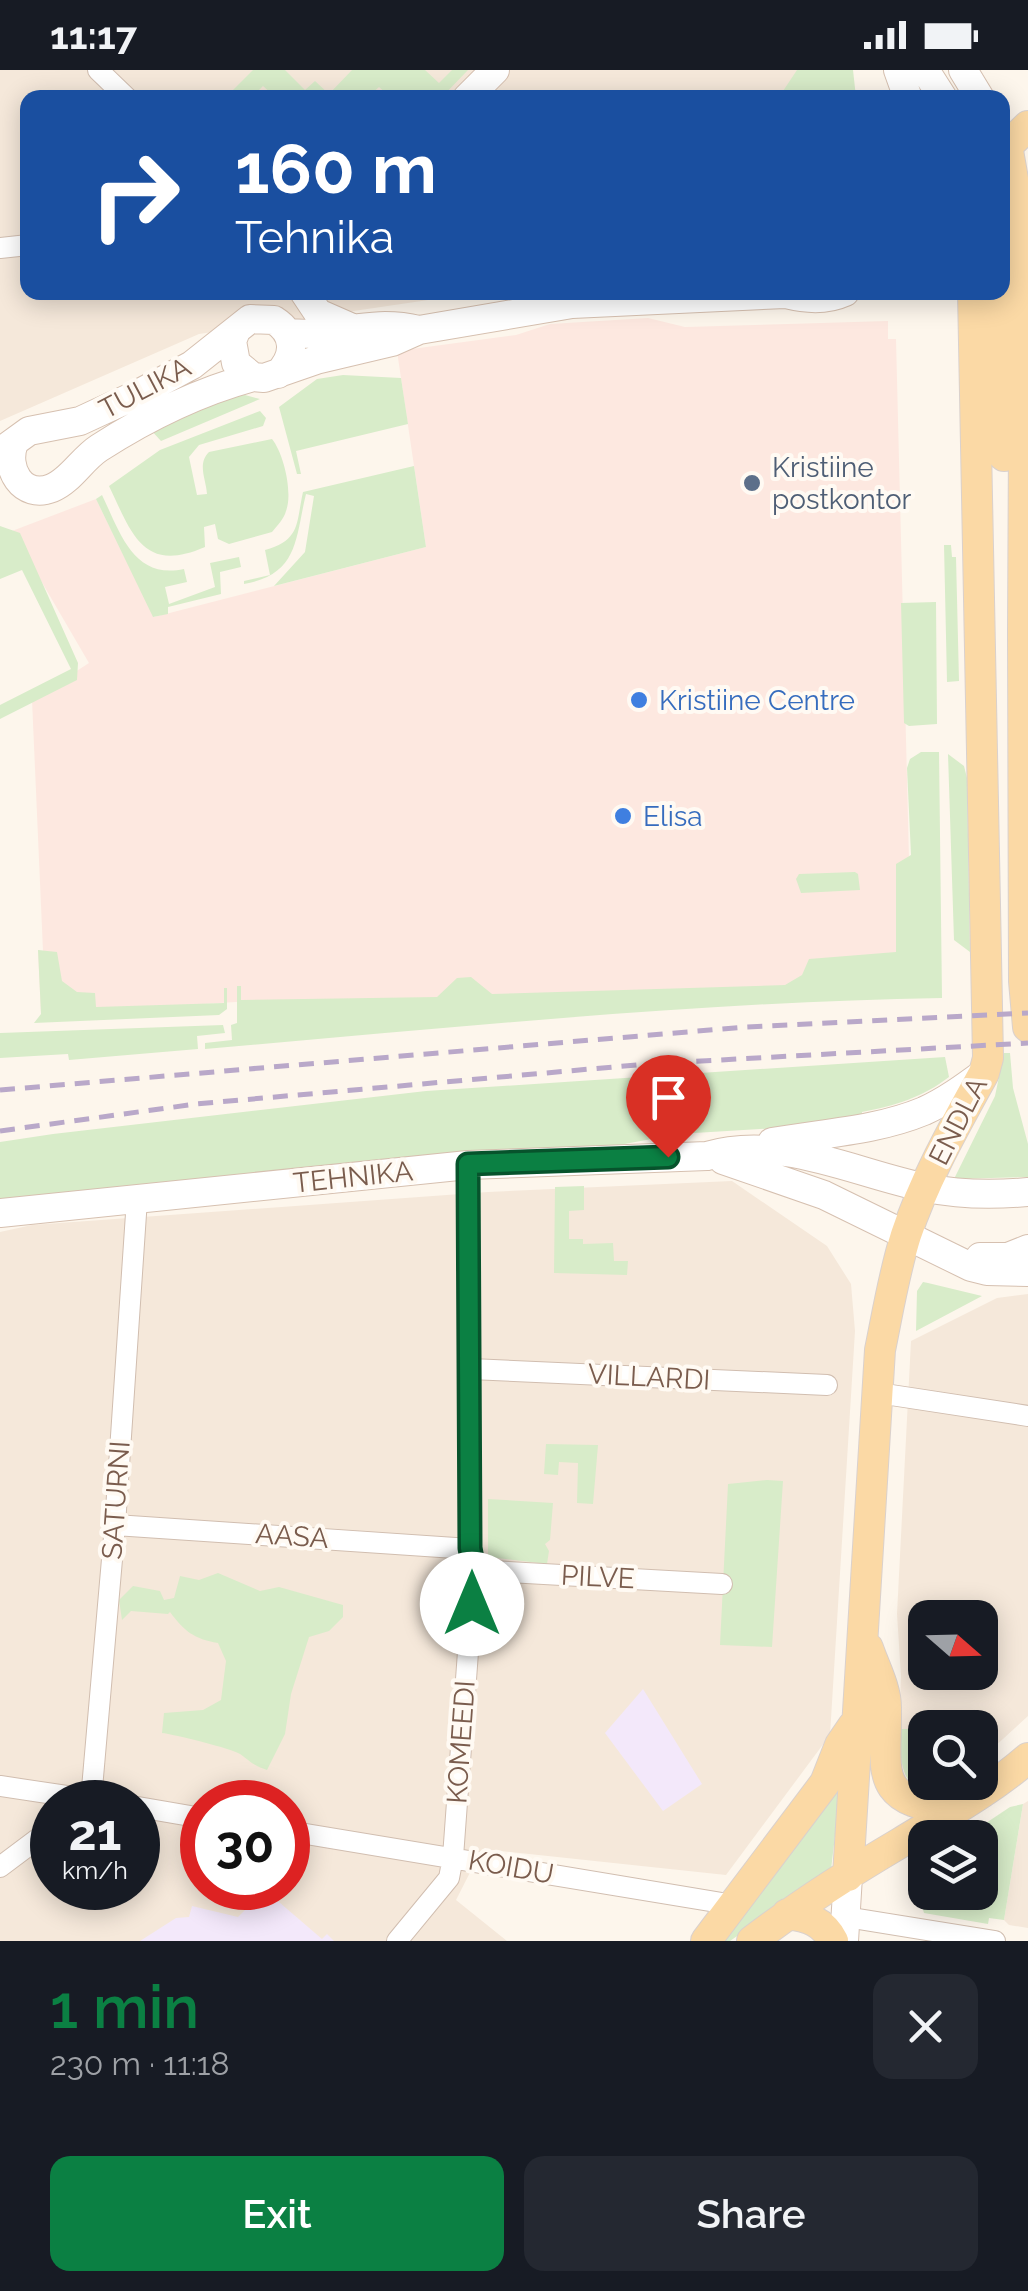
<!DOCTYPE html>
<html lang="en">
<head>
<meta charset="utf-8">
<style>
	:root { --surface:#171b24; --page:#242831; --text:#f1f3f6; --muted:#9ea1a6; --accent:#0b8043 }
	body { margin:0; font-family:Raleway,sans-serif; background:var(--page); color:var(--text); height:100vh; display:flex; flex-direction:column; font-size:38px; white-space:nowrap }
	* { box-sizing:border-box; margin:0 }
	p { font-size:32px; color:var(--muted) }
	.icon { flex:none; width:55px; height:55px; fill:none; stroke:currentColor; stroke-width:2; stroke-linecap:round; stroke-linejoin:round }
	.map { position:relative; height:1871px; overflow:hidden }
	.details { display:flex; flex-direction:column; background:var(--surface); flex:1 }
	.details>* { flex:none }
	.top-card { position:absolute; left:20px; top:20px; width:990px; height:210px; border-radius:20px; box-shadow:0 5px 25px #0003; background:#1a4fa0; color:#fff; overflow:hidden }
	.needle { width:65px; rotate:110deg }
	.controls { position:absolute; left:908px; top:1530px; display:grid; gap:20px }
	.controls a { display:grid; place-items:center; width:90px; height:90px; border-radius:20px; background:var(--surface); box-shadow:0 5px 25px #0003; font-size:50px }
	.speed { position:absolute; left:30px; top:1710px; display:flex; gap:20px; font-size:50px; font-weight:700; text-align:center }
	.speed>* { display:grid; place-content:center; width:130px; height:130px; border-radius:50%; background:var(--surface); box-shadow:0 5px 25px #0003; line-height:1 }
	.speed small { font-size:25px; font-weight:400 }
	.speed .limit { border:15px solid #d22; background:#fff; color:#111 }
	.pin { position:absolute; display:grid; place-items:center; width:85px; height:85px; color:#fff; margin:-102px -42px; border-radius:50% 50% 50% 0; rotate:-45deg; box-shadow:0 0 10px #0007 }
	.pin .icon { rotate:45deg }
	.me { position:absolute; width:110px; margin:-55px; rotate:0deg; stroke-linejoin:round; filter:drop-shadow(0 0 8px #0008) }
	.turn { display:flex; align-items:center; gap:35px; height:210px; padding:0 50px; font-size:45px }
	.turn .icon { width:130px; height:130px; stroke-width:2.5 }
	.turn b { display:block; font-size:70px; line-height:85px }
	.round { display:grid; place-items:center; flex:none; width:105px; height:105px; border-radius:20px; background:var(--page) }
	.headline { display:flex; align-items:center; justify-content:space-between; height:170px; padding:0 50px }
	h1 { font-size:60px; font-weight:600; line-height:75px; color:var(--accent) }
	.primary-button { display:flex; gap:20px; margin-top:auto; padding:20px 50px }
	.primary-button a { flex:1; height:115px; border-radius:20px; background:var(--accent); color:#fff; font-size:40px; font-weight:600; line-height:115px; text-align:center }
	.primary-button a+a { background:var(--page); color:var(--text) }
	.status { display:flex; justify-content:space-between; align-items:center; height:70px; padding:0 50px; background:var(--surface); direction:ltr }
	.status svg { height:28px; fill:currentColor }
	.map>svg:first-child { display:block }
	.residential { fill:#f5e8da; fill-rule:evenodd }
	.commercial { fill:#fde8e0 }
	.education { fill:#f3e8fa }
	.green { fill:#d8ecc9 }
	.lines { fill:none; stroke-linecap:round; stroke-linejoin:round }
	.street-casing { stroke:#d1beb0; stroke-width:22 }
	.secondary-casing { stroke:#d6c0b0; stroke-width:30 }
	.primary-casing { stroke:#dad1cd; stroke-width:32 }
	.street { stroke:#fff; stroke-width:20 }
	.secondary { stroke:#fff; stroke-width:28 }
	.primary { stroke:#fbd9a5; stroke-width:30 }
	.rail { stroke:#b9a8c9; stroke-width:5; stroke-dasharray:15 10; stroke-linecap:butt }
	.route-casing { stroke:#07532c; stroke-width:25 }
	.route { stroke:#0b8043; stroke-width:18 }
	.service-dot { fill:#5c6f8a; stroke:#fffaf3; stroke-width:4 }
	.shop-dot { fill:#3f7fe0; stroke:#fffaf3; stroke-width:4 }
	.labels { text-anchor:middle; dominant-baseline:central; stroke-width:8; stroke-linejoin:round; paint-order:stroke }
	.street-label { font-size:28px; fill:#7a5c4d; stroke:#fffaf3 }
	.service-label { font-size:28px; fill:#4e5e75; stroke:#fffaf3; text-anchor:start }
	.shop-label { font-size:28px; fill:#366cbe; stroke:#fffaf3; text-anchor:start }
</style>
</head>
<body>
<div class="status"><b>11:17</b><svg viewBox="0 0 49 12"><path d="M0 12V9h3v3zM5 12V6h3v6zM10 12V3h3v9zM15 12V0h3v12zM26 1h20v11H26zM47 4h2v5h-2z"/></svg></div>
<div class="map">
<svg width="1028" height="1871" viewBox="0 0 1028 1871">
	<rect width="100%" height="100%" fill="#fdf6ec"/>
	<path class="residential" d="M0 0H818L815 28H28V222L521 223 435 229 199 264 0 351Z
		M732 1111 827 1176 851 1214 855 1261 830 1665 726 1805 482 1779 456 1830 507 1871H0V1162L32 1155 488 1122ZM52 1732H138V1818H52ZM202 1732H288V1818H202Z
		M1028 1224V1646L980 1690V1658H925V1712L945 1713 927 1718 918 1717 905 1705 898 1681 901 1606 897 1544 911 1271 997 1228ZM925 1548H980V1602H925Z
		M1028 1731V1858L1009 1855 1004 1850 1023 1734Z"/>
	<path class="commercial" d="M648 248 685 257 888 251V269H896L912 909 501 932 270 930 41 944 38 880 43 881 32 630 89 593 12 461 96 429 154 547 426 477 397 281 516 265 550 254Z"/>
	<path class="education" d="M643 1619 702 1714 663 1741 605 1663Z
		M265 1820 322 1869 327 1864 334 1871H140L176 1848 189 1847 192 1836 238 1847Z"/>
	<path class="green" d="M253 0H285L305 20 315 11 329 24 352 0H425L439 13 452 0H468L442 27H390L379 17 368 27H275L263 16 252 27H226Z
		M797 0H853L856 27H779Z
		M343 305 401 308 408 354 296 381 301 404H297L279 337 317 309Z
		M245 325 260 329 161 371 150 359 224 326Z
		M260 341 266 348 263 356 199 375 189 387 197 425 207 424C206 409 197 394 209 382L272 369C284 384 293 423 286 441 284 449 277 456 272 462L229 474 218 469 215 454 204 457 205 477C143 504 132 464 109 416L160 380Z
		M414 396 426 477 274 516 305 482 314 426 306 424C295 469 299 504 244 514V511L270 505 265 480C301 470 296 453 303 422Z
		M102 425C120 462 133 510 184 499L187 512 165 517 169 534 215 517 210 493 239 487 241 497 220 502 221 524 168 537V544L153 547 96 429Z
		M0 456 20 463 78 593 77 610 0 649V635L71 599 22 500 0 509Z
		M951 475 952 487H956L959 611 947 612 944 475Z
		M936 532 937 654 909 656 904 653 901 533Z
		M921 682H939L942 928C696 932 450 958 205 979V973L232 970 231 955 237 953V916H241V930L437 927 457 908 471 907 492 924 785 915 802 905 809 889 896 882V794L911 785 907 698 910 689Z
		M948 684 964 696 967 708 970 882 954 870Z
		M855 802 858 804 860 820 801 823 796 809 799 804Z
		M38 880 57 882 62 911 77 922 95 923 96 937 224 933V918H227V939L219 945 34 953 41 944Z
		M223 955 225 963 197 966 198 979 69 990 68 984 0 988V963Z
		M1004 983H1010L1013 1018 1028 1074V1107L954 1109 995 1026Z
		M945 987 949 1007C923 1027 895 1036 862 1042V1053L678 1064 614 1076 444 1084 0 1130V1072L53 1064 426 1021Z
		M584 1116V1140L569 1141V1169H583V1174L613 1173 614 1191H628L627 1205 554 1203 555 1117Z
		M923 1212 928 1213 982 1226 916 1261 917 1221Z
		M546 1374 598 1375 593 1434 577 1433 578 1393 559 1392 558 1405 544 1404Z
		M767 1410 783 1411 772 1577 720 1575 728 1414Z
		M488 1429 553 1433 550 1470 545 1474 549 1481 547 1494 488 1487Z
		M218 1503 260 1521 279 1517 343 1535V1547L329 1561 309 1567 291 1624 285 1664 267 1700C254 1696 251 1692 240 1684 233 1679 173 1664 162 1663L164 1643 203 1640 221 1630 226 1591 218 1573C194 1569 184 1561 170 1542L168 1544 131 1541 122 1550 119 1530 133 1516 160 1521 164 1530 174 1528 180 1506 199 1510Z
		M899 1659H925V1712L945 1713C901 1736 900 1688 899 1659Z
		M841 1714 831 1800 730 1871H723Z
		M1023 1734 1004 1850 989 1848 988 1854 924 1843 912 1803 925 1795V1822H980V1768L965 1767 1010 1737Z"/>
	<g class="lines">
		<defs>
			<path id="street" d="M98 0 127 28
				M0 178 28 175
				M471 1299 827 1315
				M878 1323 1028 1346
				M115 1455 470 1479
				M474 1500 722 1514
				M0 1716 107 1732
				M87 1732 91 1730 115 1455 137 1129
				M138 1737 202 1748
				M288 1761 734 1835
				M0 1797 52 1758
				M846 1847 995 1871
				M397 1871 449 1808 453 1787 474 1500 470 1479 468 1095"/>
			<path id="secondary" d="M898 0 908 28
				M925 0 943 28
				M963 0 980 28
				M467 28 495 0
				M304 222 318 243 350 257
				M236 261 232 271 236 293 253 307 264 308 316 290 392 272 419 260 572 234 785 224C806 229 825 231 845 222
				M289 263C336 268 368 248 419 260
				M14 373C4 398 22 430 52 418 70 411 82 389 99 378 147 347 198 322 253 307
				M0 382 29 361 80 351 136 325 192 295 250 249 274 250C296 264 296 286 278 304
				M772 1072C823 1063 876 1061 924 1041 946 1031 965 1017 984 1003
				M723 1090 824 1125 971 1197 987 1201 1028 1202
				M0 1143 468 1095 707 1086C782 1064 856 1104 927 1118 961 1125 994 1125 1028 1122
				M980 1187H1008L1028 1179
				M844 1871 848 1806"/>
			<path id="primary" d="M1007 75 1025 177 1023 562
				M1002 81 1028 56
				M1002 222 1004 386
				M1026 546 1023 562 1024 911 1028 957
				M868 1578C874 1596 886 1618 886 1637 887 1703 871 1731 954 1740
				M848 1806 880 1280C888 1241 894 1203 906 1165 925 1108 955 1056 984 1003L988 988 973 222
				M787 1844C808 1847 823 1851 833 1871
				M706 1871 825 1713 840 1675 853 1656
				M752 1871C799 1835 849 1803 900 1773 944 1746 989 1722 1028 1688"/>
		</defs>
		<use href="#street" class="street-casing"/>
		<use href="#secondary" class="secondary-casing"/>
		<use href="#primary" class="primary-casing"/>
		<use href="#street" class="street"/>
		<use href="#secondary" class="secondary"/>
		<use href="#primary" class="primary"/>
		<path class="rail" d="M0 1020 746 957 1028 943
			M0 1061 196 1034 647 994 1028 973"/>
	</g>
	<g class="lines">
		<defs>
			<path id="route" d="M472 1534 474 1500 470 1478 468 1094 668 1087"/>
		</defs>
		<use href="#route" class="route-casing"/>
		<use href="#route" class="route"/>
	</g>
	<circle class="service-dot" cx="752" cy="413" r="10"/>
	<g class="shop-dot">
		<circle cx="639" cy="630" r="10"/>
		<circle cx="623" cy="746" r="10"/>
	</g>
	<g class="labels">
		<g class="street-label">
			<text transform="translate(145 318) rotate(-28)">TULIKA</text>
			<text transform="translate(958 1051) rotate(-63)">ENDLA</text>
			<text transform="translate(353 1107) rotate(-6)">TEHNIKA</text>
			<text transform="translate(649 1307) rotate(3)">VILLARDI</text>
			<text transform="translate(116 1430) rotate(-86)">SATURNI</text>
			<text transform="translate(292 1466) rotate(4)">AASA</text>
			<text transform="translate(598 1507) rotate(3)">PILVE</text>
			<text transform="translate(461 1672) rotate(-86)">KOMEEDI</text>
			<text transform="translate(511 1797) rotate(10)">KOIDU</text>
		</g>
		<g class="service-label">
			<text x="772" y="397">Kristiine<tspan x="772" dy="32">postkontor</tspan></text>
		</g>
		<g class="shop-label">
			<text x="659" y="630">Kristiine Centre</text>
			<text x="643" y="746">Elisa</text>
		</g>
	</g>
</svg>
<div class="controls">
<a><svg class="needle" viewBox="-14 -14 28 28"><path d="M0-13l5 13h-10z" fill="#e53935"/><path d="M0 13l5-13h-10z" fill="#9ea1a6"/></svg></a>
<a><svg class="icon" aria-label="search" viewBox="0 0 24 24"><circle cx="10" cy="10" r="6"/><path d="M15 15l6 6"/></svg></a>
<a><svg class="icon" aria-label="layers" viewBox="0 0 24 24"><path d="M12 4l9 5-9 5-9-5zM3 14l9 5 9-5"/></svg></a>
</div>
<div class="speed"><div>21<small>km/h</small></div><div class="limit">30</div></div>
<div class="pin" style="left:668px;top:1087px;background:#d93025"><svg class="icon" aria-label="arrive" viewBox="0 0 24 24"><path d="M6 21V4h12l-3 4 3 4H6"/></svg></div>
<svg class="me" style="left:472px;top:1534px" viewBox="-20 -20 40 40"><circle r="19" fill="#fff"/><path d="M0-13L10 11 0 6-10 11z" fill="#0b8043"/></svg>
<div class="top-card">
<div class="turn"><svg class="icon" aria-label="right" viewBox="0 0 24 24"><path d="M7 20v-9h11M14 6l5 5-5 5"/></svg><div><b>160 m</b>Tehnika</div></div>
</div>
</div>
<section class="details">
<div class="headline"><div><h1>1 min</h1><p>230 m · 11:18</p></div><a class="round"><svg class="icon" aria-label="close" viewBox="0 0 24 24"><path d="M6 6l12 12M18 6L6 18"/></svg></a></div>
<div class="primary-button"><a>Exit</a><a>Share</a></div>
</section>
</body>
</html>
